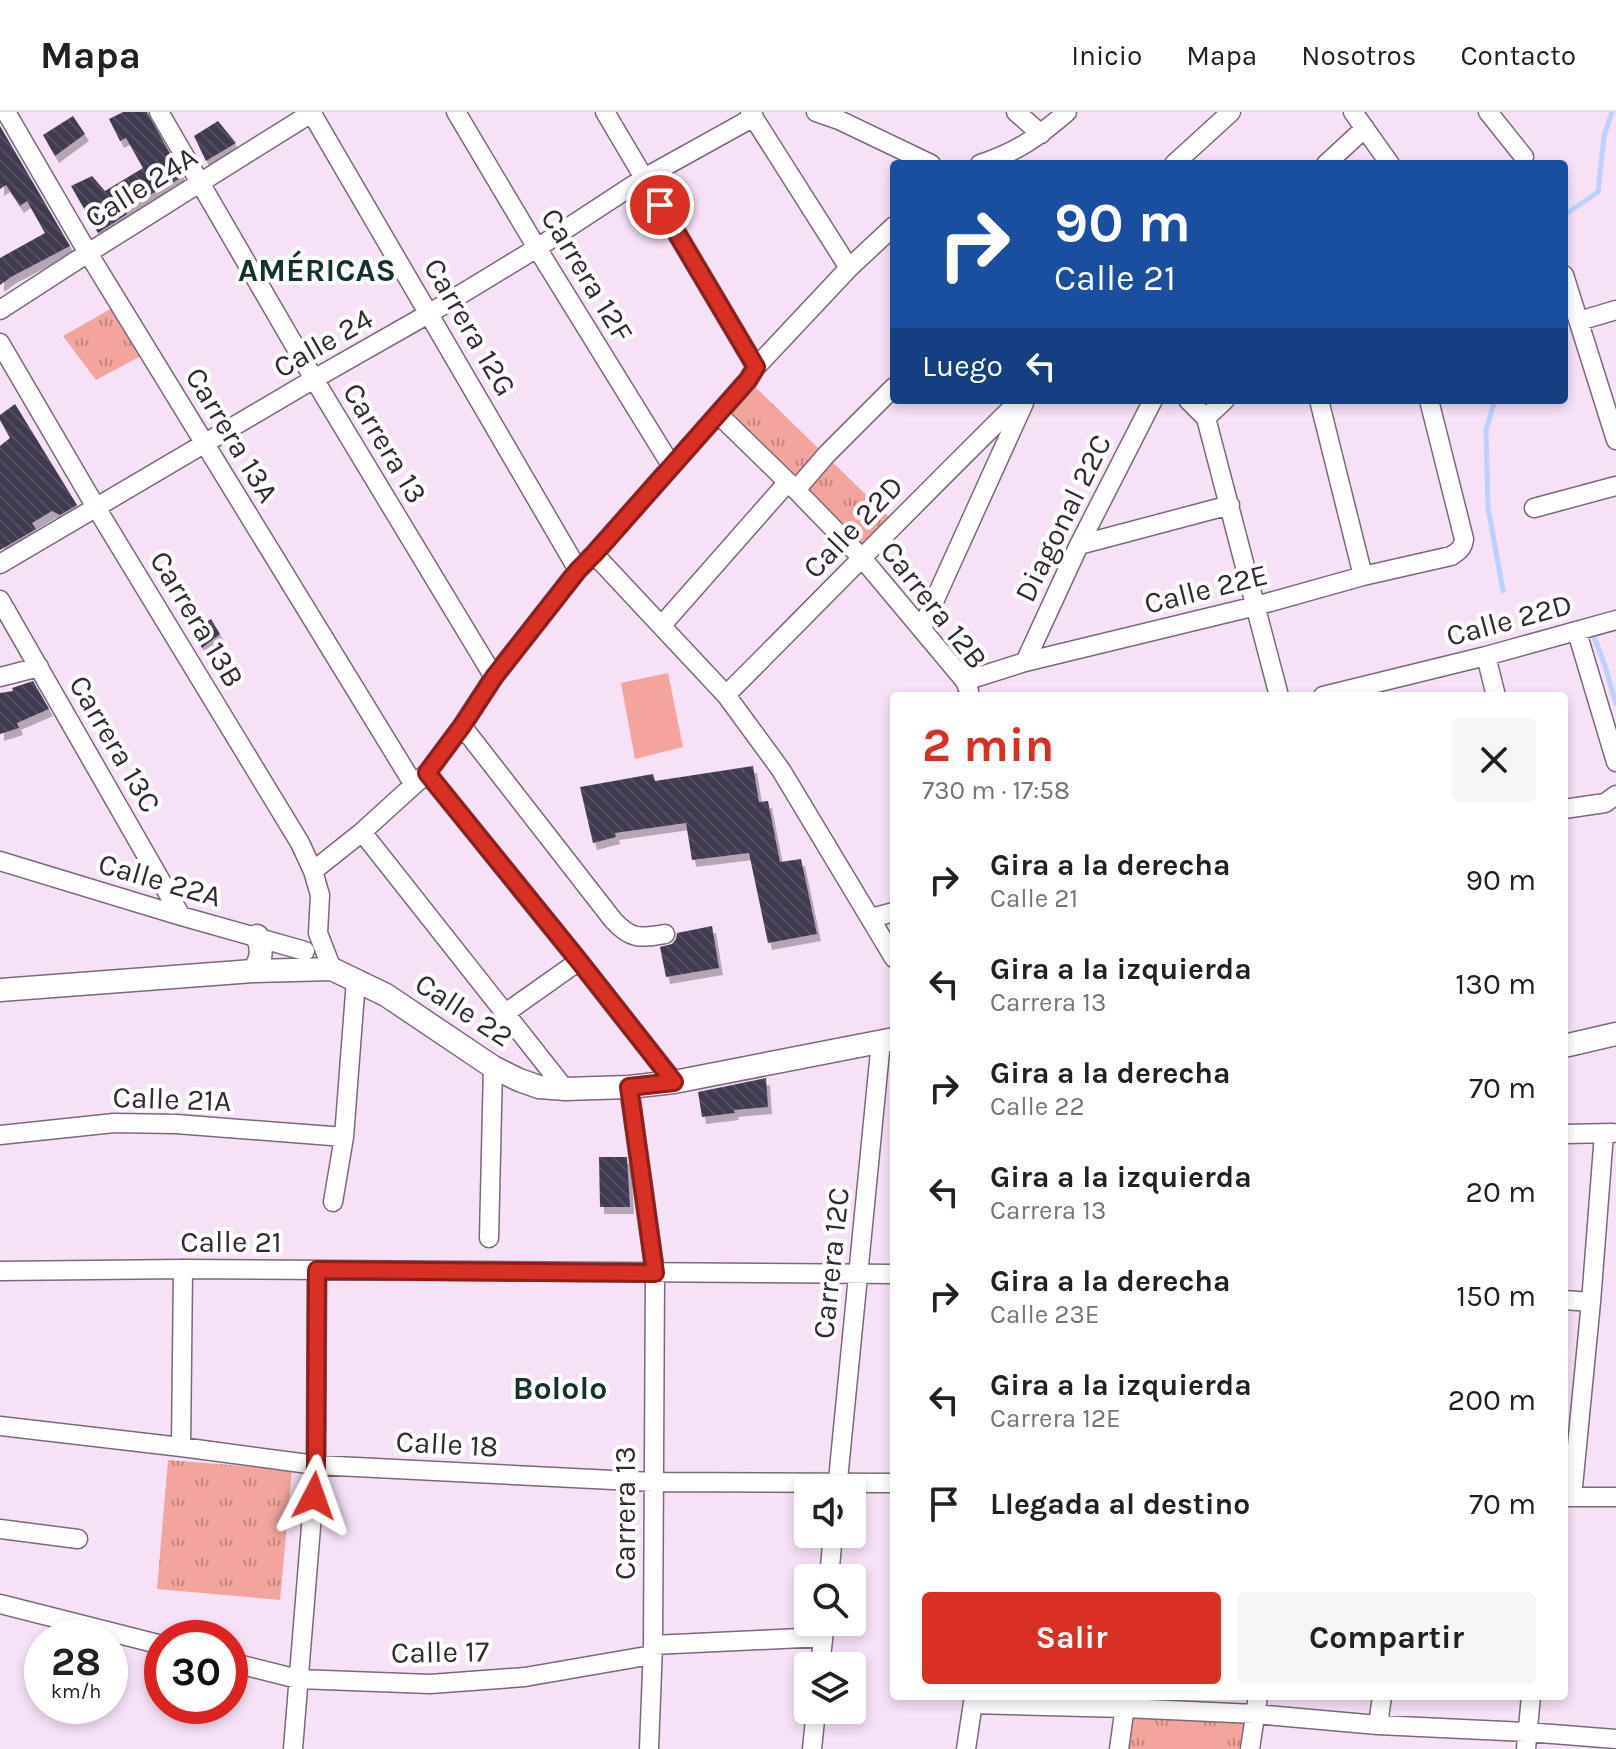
<!DOCTYPE html>
<html lang="es">
<head>
<meta charset="utf-8">
<style>
	:root { --surface:#fff; --page:#f6f6f6; --text:#202124; --muted:#757577; --line:#e0e0e0; --accent:#d93025 }
	body { margin:0; font-family:Karla,sans-serif; background:var(--page); color:var(--text); height:100vh; display:flex; flex-direction:column; font-size:30px; white-space:nowrap }
	* { box-sizing:border-box; margin:0 }
	p { font-size:26px; color:var(--muted) }
	.icon { flex:none; width:44px; height:44px; fill:none; stroke:currentColor; stroke-width:2; stroke-linecap:round; stroke-linejoin:round }
	.map { position:relative; flex:1; overflow:hidden }
	.drawer { position:absolute; left:890px; top:580px; width:678px; height:1008px; display:flex; flex-direction:column; background:var(--surface); border-radius:8px; box-shadow:0 4px 12px #0003 }
	.drawer>* { flex:none }
	.banner { position:absolute; left:890px; top:48px; width:678px; height:244px; border-radius:8px; box-shadow:0 4px 12px #0003; background:#1a4fa0; color:#fff; overflow:hidden }
	.buttons { position:absolute; left:794px; top:1364px; display:grid; gap:16px }
	.buttons a { display:grid; place-items:center; width:72px; height:72px; border-radius:8px; background:var(--surface); box-shadow:0 4px 12px #0003; font-size:40px }
	.speed { position:absolute; left:24px; top:1508px; display:flex; gap:16px; font-size:40px; font-weight:700; text-align:center }
	.speed>* { display:grid; place-content:center; width:104px; height:104px; border-radius:50%; background:var(--surface); box-shadow:0 4px 12px #0003; line-height:1 }
	.speed small { font-size:20px; font-weight:400 }
	.speed .limit { border:12px solid #d22; background:#fff; color:#111 }
	.pin { position:absolute; display:grid; place-items:center; width:68px; height:68px; color:#fff; margin:-34px; border:4px solid #fff; border-radius:50%; box-shadow:0 2px 8px #0007 }
	.me { position:absolute; width:88px; margin:-44px; rotate:4deg; stroke-linejoin:round; filter:drop-shadow(0 0 6px #0008) }
	.turn { display:flex; align-items:center; gap:28px; height:168px; padding:0 32px; font-size:36px }
	.turn .icon { width:104px; height:104px; stroke-width:2.5 }
	.turn b { display:block; font-size:56px; line-height:68px }
	.then { display:flex; align-items:center; height:76px; padding:0 32px; background:#0003; gap:16px; font-size:30px }
	.round { display:grid; place-items:center; flex:none; width:84px; height:84px; border-radius:8px; background:var(--page) }
	.summary { display:flex; align-items:center; justify-content:space-between; height:136px; padding:0 32px }
	h1 { font-size:48px; font-weight:700; line-height:60px; color:var(--accent) }
	.primary-button { display:flex; gap:16px; margin-top:auto; padding:16px 32px }
	.primary-button a { flex:1; height:92px; border-radius:8px; background:var(--accent); color:#fff; font-size:32px; font-weight:700; line-height:92px; text-align:center }
	.primary-button a+a { background:var(--page); color:var(--text) }
	ul { padding:0; list-style:none }
	li { display:flex; align-items:center; gap:24px; height:104px; padding:0 32px }
	li div { flex:1 }
	li b { display:block; font-size:30px }
	li em { font-style:normal }
	header { display:flex; align-items:center; gap:48px; box-sizing:border-box; height:112px; padding:0 40px; background:var(--surface); border-bottom:2px solid var(--line) }
	header strong { font-size:38px }
	nav { display:flex; gap:44px; margin-inline-start:auto; font-size:28px }
	.map>svg:first-child { display:block }
	.park { fill:url(#park-tufts) }
	.pitch { fill:#f2a49d }
	.lines { fill:none; stroke-linecap:round; stroke-linejoin:round }
	.stream { stroke:#bcd1fe; stroke-width:5 }
	.building { fill:url(#building-back-hatch); filter:url(#shadow) }
	.minor-casing { stroke:#7b687c; stroke-width:21 }
	.tertiary-casing { stroke:#7b687c; stroke-width:25 }
	.minor { stroke:#fff; stroke-width:18 }
	.tertiary { stroke:#fff; stroke-width:22 }
	.route-casing { stroke:#8d1f18; stroke-width:20 }
	.route { stroke:#d93025; stroke-width:14 }
	.labels { text-anchor:middle; dominant-baseline:central; stroke-width:8; stroke-linejoin:round; paint-order:stroke }
	.street-label { font-size:30px; fill:#332b33; stroke:#fff }
	.neighbourhood-label { font-size:32px; font-weight:bold; fill:#12322b; stroke:#fff }
</style>
</head>
<body>
<header>
<strong>Mapa</strong>
<nav><a>Inicio</a><a>Mapa</a><a>Nosotros</a><a>Contacto</a></nav>
</header>
<div class="map">
<svg width="1616" height="1637" viewBox="0 0 1616 1637">
	<defs>
		<pattern id="park-tufts" width="24" height="20" patternUnits="userSpaceOnUse" patternTransform="scale(2)"><rect width="24" height="20" fill="#f2a49d"/><path d="M3 7l-1-3M5 7V3M7 7l1-3M15 17l-1-3M17 17v-4M19 17l1-3" fill="none" stroke="#c58681"/></pattern>
		<pattern id="building-back-hatch" width="6" height="6" patternUnits="userSpaceOnUse" patternTransform="scale(2)"><rect width="6" height="6" fill="#403b51"/><path d="M-1 5l2 2M0 0l6 6M5-1l2 2" fill="none" stroke="#544f62"/></pattern>
		<filter id="shadow"><feDropShadow dx="4" dy="7" stdDeviation="0" flood-color="#0004"/></filter>
	</defs>
	<rect width="100%" height="100%" fill="#f7e1f7"/>
	<path class="park" d="M114 195 141 244 96 268 63 224Z
		M748 268 895 411 862 446 718 302Z
		M168 1348 292 1358 280 1488 157 1477Z
		M1125 1596 1255 1602 1250 1637H1119Z"/>
	<path class="pitch" d="M668 561 683 635 635 647 621 571Z
		M1167 1619 1224 1622 1223 1637H1166Z"/>
	<g class="lines">
		<path class="stream" d="M1564 105 1566 102 1598 80 1604 24 1612 0
			M1495 288 1486 318 1488 395 1503 479
			M1594 525 1605 554 1616 592"/>
	</g>
	<path class="building" d="M123 0H147L183 65 124 97 127 102 98 121 71 74 92 64 105 79 143 56 126 26 120 29 109 7Z
		M73 4 85 22 55 44 43 23Z
		M218 9 236 31 206 49 194 24Z
		M0 14 70 134 11 165 0 173V146L45 121 27 89 20 94 6 73 0 77Z
		M15 292 77 393 60 403 52 399 32 411 36 417 0 438V334L10 326 0 308V303Z
		M211 507 220 522 202 536 192 518Z
		M33 569 49 597 17 611 19 616 0 622V581L13 579 12 576Z
		M753 654 759 690 768 689 780 750 801 747 817 822 768 831 749 741 692 748 686 711 615 721 616 725 593 731 580 675 653 662 655 669Z
		M712 814 719 856 666 865 660 835 672 832 676 827 677 821Z
		M766 966 768 995 734 998 735 1001 702 1005 698 980Z
		M599 1045H627L630 1095H600Z"/>
	<g class="lines">
		<defs>
			<path id="minor" d="M6 0 88 141 414 673
				M159 0 314 267 494 565
				M311 0 578 458
				M456 0 537 136 671 353
				M605 0 756 255
				M750 0 849 156
				M816 0 839 8 931 52
				M1016 0 1041 22
				M1353 0 1390 52
				M1488 0 1524 45
				M980 52C1017 40 1038 25 1067 0
				M1174 52 1231 0
				M1326 52 1365 16
				M1564 163 1616 328
				M0 198 88 141 313 0
				M1579 209 1616 198
				M0 231 97 397 300 731 313 759 320 783 318 821 332 857
				M1188 288 1206 306
				M1319 288 1363 464
				M718 302 796 378 862 446 965 569 969 579 967 584
				M1206 306 1279 584
				M1206 306 1225 288
				M796 378 826 343 894 275
				M1534 396 1616 374
				M1079 433 1230 393
				M594 442 726 583 781 658 894 846
				M0 452 314 267 430 201 537 136 644 66 754 5
				M0 488 181 804
				M662 513 787 371
				M922 516 1024 291
				M1577 520 1616 650
				M1486 544 1496 584
				M1025 550 1079 433 1153 288
				M0 565 39 555
				M965 569 1025 550 1256 494 1363 464 1451 444C1459 439 1463 436 1464 427L1429 288
				M726 583C824 485 921 385 1020 288
				M1323 584 1486 544 1616 508
				M462 614 613 808C631 828 640 826 665 822
				M427 661 579 849 674 970
				M1564 697 1605 691 1616 683
				M362 720 565 977
				M0 749 181 804 305 839
				M313 759 362 720 427 661 462 614 494 565 578 458 594 442 748 268 756 255 849 156 894 114
				M871 806 894 800
				M504 902 579 849
				M629 975 655 1161 653 1533 649 1637
				M1564 1022 1613 1021
				M0 1023 114 1011 176 1012 344 1025
				M333 1090 344 1025 356 868
				M489 1126 493 955
				M0 1159 183 1157 894 1162
				M1564 1188 1591 1190
				M0 1314 181 1335 316 1353 653 1370 894 1371
				M181 1335 183 1157
				M837 1378 881 929
				M1564 1385H1616
				M1572 1385 1591 1190 1604 1022
				M0 1417 78 1427
				M829 1466 833 1422
				M0 1492 162 1533
				M653 1533 823 1525
				M230 1550 298 1567 430 1572 525 1565 652 1543
				M820 1554 825 1510
				M973 1592 1125 1596 1255 1602 1378 1613 1527 1620 1616 1627
				M1378 1613 1382 1584
				M293 1637 316 1353 317 1158
				M812 1637 816 1598
				M966 1637 974 1584
				M1119 1637 1126 1587
				M1250 1637 1258 1584
				M1526 1637 1531 1584"/>
			<path id="tertiary" d="M253 859C262 848 263 837 257 824
				M0 878 253 859 332 857 386 883 493 955 519 968 539 975 565 977 629 975 674 970 894 927
				M1564 934 1616 922"/>
		</defs>
		<use href="#minor" class="minor-casing"/>
		<use href="#tertiary" class="tertiary-casing"/>
		<use href="#minor" class="minor"/>
		<use href="#tertiary" class="tertiary"/>
	</g>
	<g class="lines">
		<defs>
			<path id="route" d="M314 1384 316 1353 317 1158 655 1161 629 975 674 970 579 849 427 661 462 614 494 565 578 458 594 442 748 268 756 255 660 93"/>
		</defs>
		<use href="#route" class="route-casing"/>
		<use href="#route" class="route"/>
	</g>
	<g class="labels">
		<g class="street-label">
			<text transform="translate(141 75) rotate(-32)">Calle 24A</text>
			<text transform="translate(587 163) rotate(59)">Carrera 12F</text>
			<text transform="translate(470 215) rotate(60)">Carrera 12G</text>
			<text transform="translate(323 231) rotate(-30)">Calle 24</text>
			<text transform="translate(232 323) rotate(59)">Carrera 13A</text>
			<text transform="translate(385 331) rotate(59)">Carrera 13</text>
			<text transform="translate(1063 406) rotate(-64)">Diagonal 22C</text>
			<text transform="translate(853 415) rotate(-46)">Calle 22D</text>
			<text transform="translate(1206 477) rotate(-14)">Calle 22E</text>
			<text transform="translate(934 493) rotate(52)">Carrera 12B</text>
			<text transform="translate(197 507) rotate(59)">Carrera 13B</text>
			<text transform="translate(1509 508) rotate(-15)">Calle 22D</text>
			<text transform="translate(115 632) rotate(60)">Carrera 13C</text>
			<text transform="translate(160 768) rotate(16)">Calle 22A</text>
			<text transform="translate(464 898) rotate(33)">Calle 22</text>
			<text transform="translate(172 987) rotate(2)">Calle 21A</text>
			<text x="231" y="1130">Calle 21</text>
			<text transform="translate(831 1151) rotate(-84)">Carrera 12C</text>
			<text transform="translate(447 1332) rotate(3)">Calle 18</text>
			<text transform="translate(625 1401) rotate(-90)">Carrera 13</text>
			<text transform="translate(440 1540) rotate(-1)">Calle 17</text>
		</g>
		<g class="neighbourhood-label">
			<text x="317" y="158">AMÉRICAS</text>
			<text x="560" y="1276">Bololo</text>
		</g>
	</g>
</svg>
<div class="buttons">
<a><svg class="icon" aria-label="sound" viewBox="0 0 24 24"><path d="M4 9h4l5-4v14l-5-4H4zM17 9q2 3 0 6"/></svg></a>
<a><svg class="icon" aria-label="search" viewBox="0 0 24 24"><circle cx="10" cy="10" r="6"/><path d="M15 15l6 6"/></svg></a>
<a><svg class="icon" aria-label="layers" viewBox="0 0 24 24"><path d="M12 4l9 5-9 5-9-5zM3 14l9 5 9-5"/></svg></a>
</div>
<div class="speed"><div>28<small>km/h</small></div><div class="limit">30</div></div>
<div class="pin" style="left:660px;top:93px;background:#d93025"><svg class="icon" aria-label="arrive" viewBox="0 0 24 24"><path d="M6 21V4h12l-3 4 3 4H6"/></svg></div>
<svg class="me" style="left:314px;top:1384px" viewBox="-20 -20 40 40"><path d="M0-17L14 15 0 8-14 15z" fill="#d93025" stroke="#fff" stroke-width="4"/></svg>
<div class="banner">
<div class="turn"><svg class="icon" aria-label="right" viewBox="0 0 24 24"><path d="M7 20v-9h11M14 6l5 5-5 5"/></svg><div><b>90 m</b>Calle 21</div></div>
<div class="then">Luego<svg class="icon" aria-label="left" viewBox="0 0 24 24"><path d="M17 20v-9H6M10 6l-5 5 5 5"/></svg></div>
</div>
<section class="drawer">
<div class="summary"><div><h1>2 min</h1><p>730 m · 17:58</p></div><a class="round"><svg class="icon" aria-label="close" viewBox="0 0 24 24"><path d="M6 6l12 12M18 6L6 18"/></svg></a></div>
<ul>
<li><svg class="icon" aria-label="right" viewBox="0 0 24 24"><path d="M7 20v-9h11M14 6l5 5-5 5"/></svg><div><b>Gira a la derecha</b><p>Calle 21</p></div><em>90 m</em></li>
<li><svg class="icon" aria-label="left" viewBox="0 0 24 24"><path d="M17 20v-9H6M10 6l-5 5 5 5"/></svg><div><b>Gira a la izquierda</b><p>Carrera 13</p></div><em>130 m</em></li>
<li><svg class="icon" aria-label="right" viewBox="0 0 24 24"><path d="M7 20v-9h11M14 6l5 5-5 5"/></svg><div><b>Gira a la derecha</b><p>Calle 22</p></div><em>70 m</em></li>
<li><svg class="icon" aria-label="left" viewBox="0 0 24 24"><path d="M17 20v-9H6M10 6l-5 5 5 5"/></svg><div><b>Gira a la izquierda</b><p>Carrera 13</p></div><em>20 m</em></li>
<li><svg class="icon" aria-label="right" viewBox="0 0 24 24"><path d="M7 20v-9h11M14 6l5 5-5 5"/></svg><div><b>Gira a la derecha</b><p>Calle 23E</p></div><em>150 m</em></li>
<li><svg class="icon" aria-label="left" viewBox="0 0 24 24"><path d="M17 20v-9H6M10 6l-5 5 5 5"/></svg><div><b>Gira a la izquierda</b><p>Carrera 12E</p></div><em>200 m</em></li>
<li><svg class="icon" aria-label="arrive" viewBox="0 0 24 24"><path d="M6 21V4h12l-3 4 3 4H6"/></svg><div><b>Llegada al destino</b></div><em>70 m</em></li>
</ul>
<div class="primary-button"><a>Salir</a><a>Compartir</a></div>
</section>
</div>
</body>
</html>
